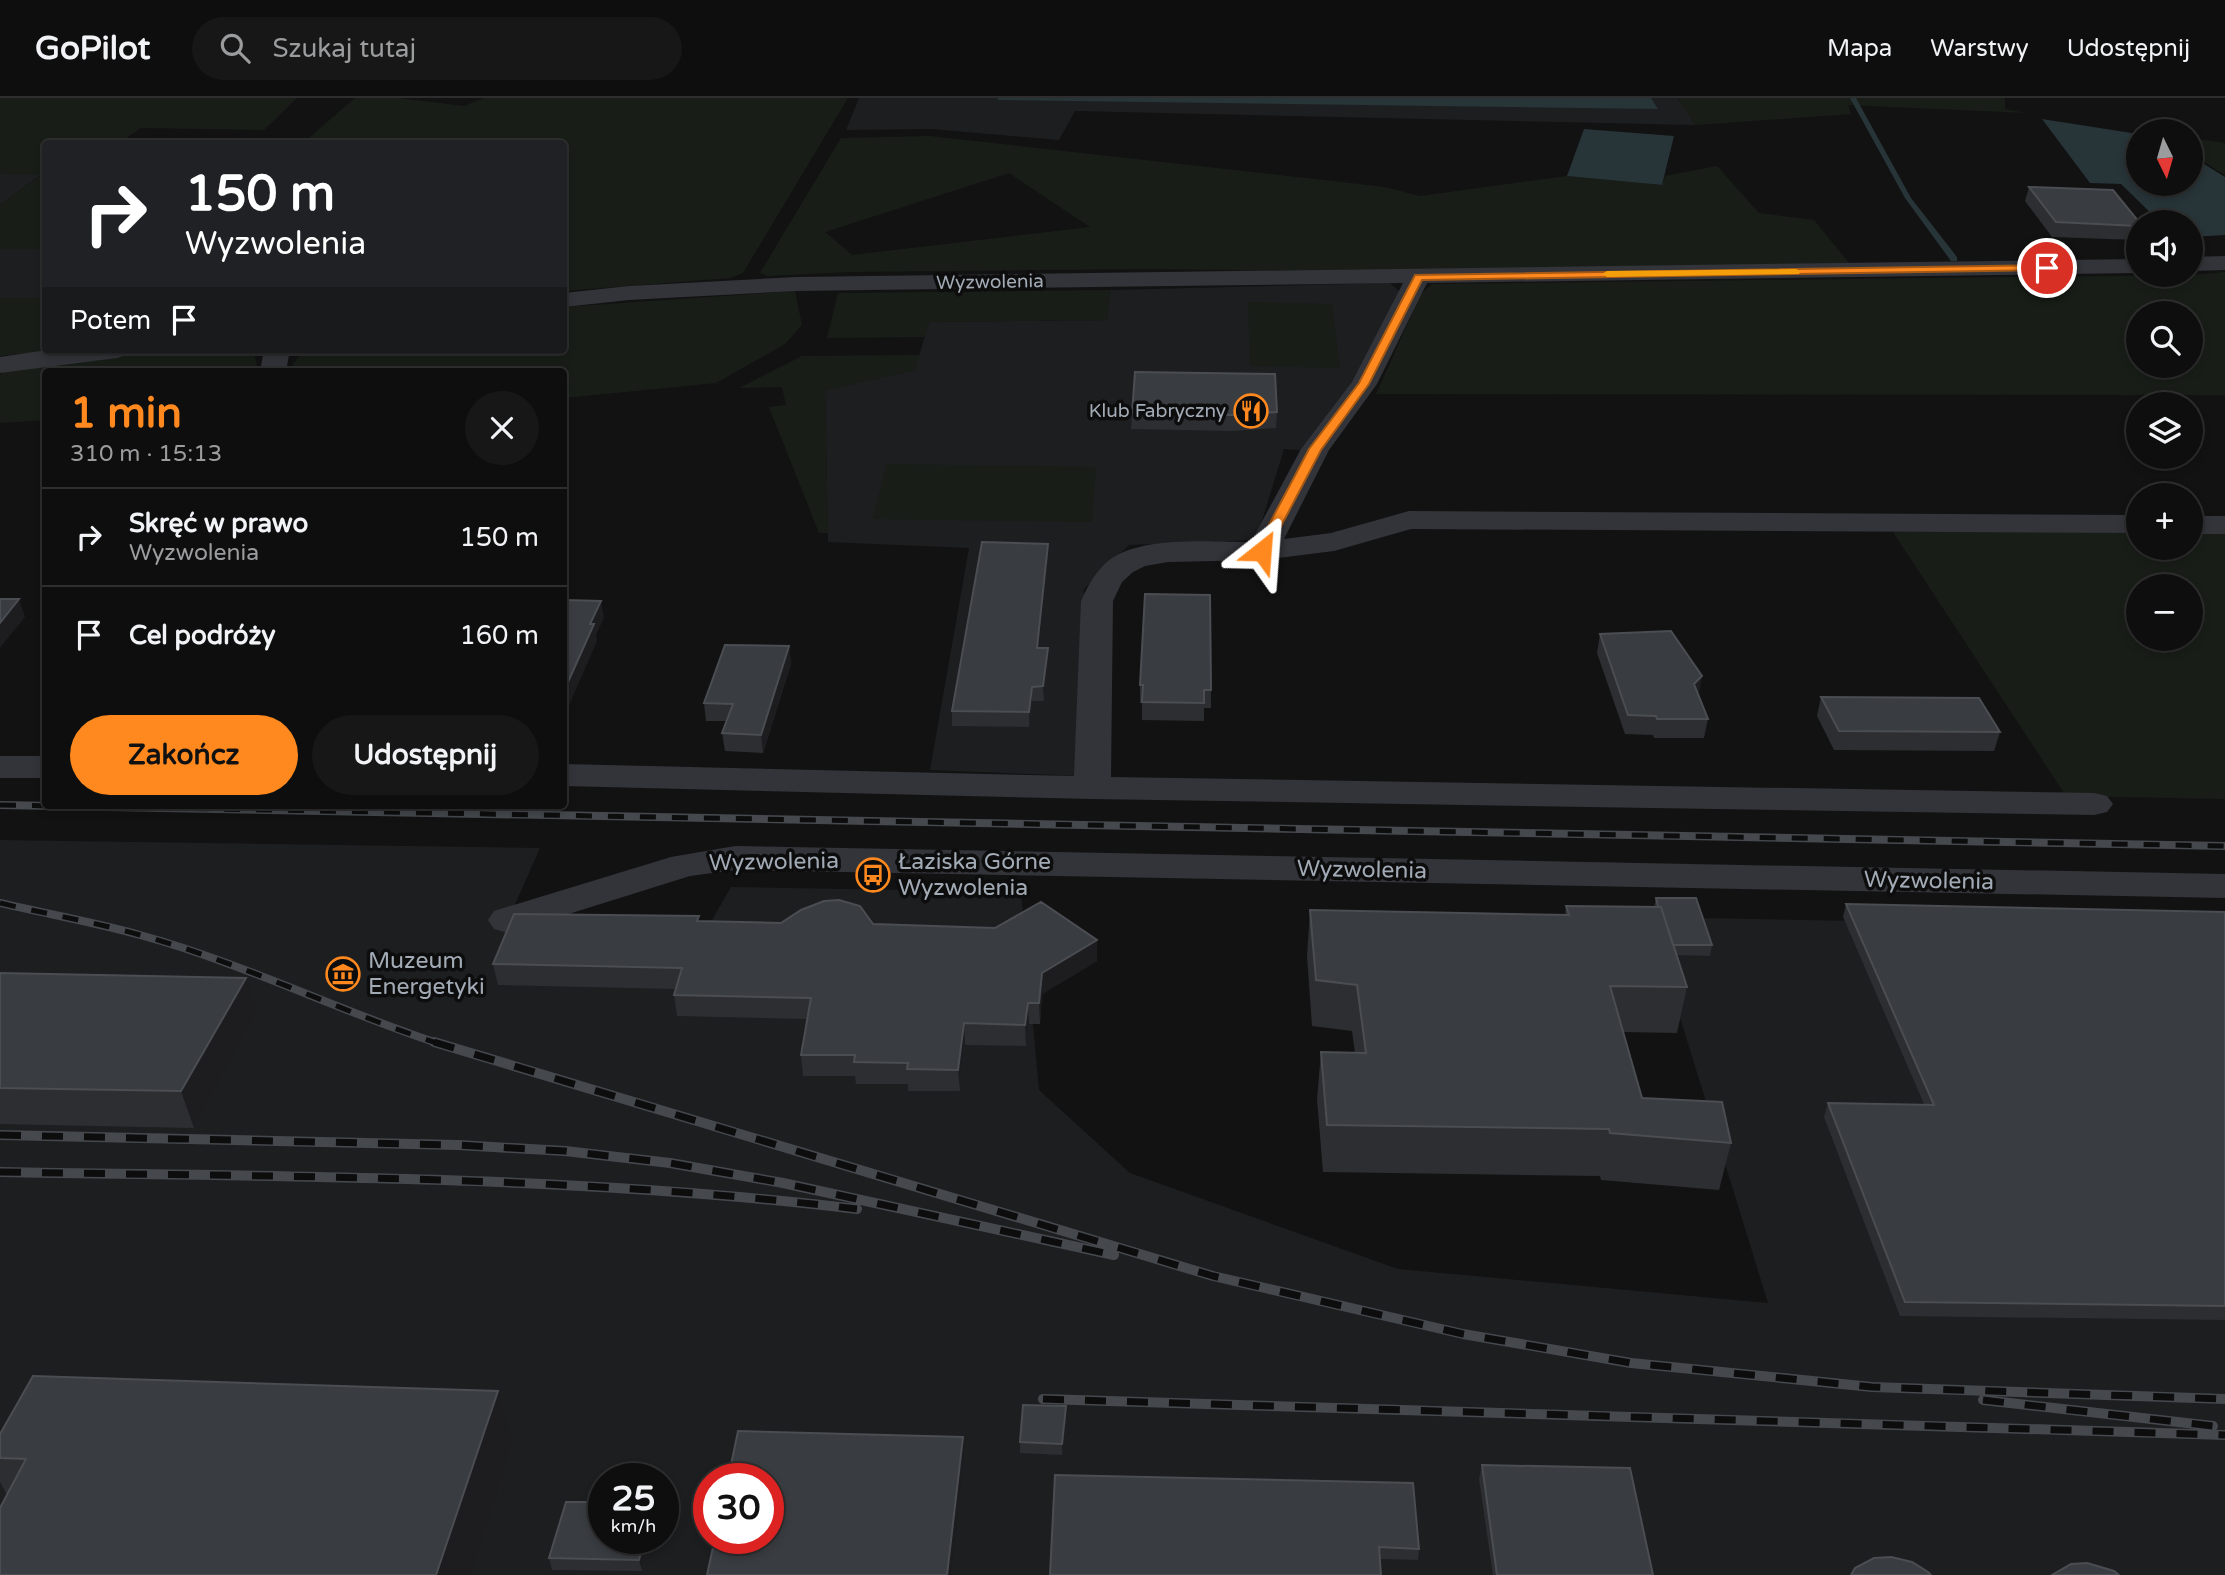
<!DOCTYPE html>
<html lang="pl">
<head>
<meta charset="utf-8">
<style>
	:root { --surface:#0e0e0e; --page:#171717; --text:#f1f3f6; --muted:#9b9c9e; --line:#2e2e2e; --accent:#ff891e }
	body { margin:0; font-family:"Varela Round",sans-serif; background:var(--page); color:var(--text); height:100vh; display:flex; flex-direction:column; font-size:26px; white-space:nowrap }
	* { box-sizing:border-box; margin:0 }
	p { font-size:23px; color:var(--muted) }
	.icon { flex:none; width:38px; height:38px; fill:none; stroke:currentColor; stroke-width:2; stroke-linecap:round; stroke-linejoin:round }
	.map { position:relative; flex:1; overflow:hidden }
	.sheet { position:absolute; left:42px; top:270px; width:525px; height:441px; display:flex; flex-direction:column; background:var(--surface); border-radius:7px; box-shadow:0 4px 10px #0003,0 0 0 2px var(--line) }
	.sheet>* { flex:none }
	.hud { position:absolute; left:42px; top:42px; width:525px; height:214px; border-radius:7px; box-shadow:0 4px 10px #0003,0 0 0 2px var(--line); background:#202124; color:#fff; overflow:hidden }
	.needle { width:46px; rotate:175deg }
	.buttons { position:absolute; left:2126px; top:21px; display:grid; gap:14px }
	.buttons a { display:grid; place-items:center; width:77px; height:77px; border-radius:50%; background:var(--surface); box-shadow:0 4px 10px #0003,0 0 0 2px var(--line); font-size:35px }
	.speed { position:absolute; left:588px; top:1365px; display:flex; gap:14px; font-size:35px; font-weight:700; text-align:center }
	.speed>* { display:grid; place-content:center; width:91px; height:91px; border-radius:50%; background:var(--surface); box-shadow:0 4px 10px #0003,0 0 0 2px var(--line); line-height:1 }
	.speed small { font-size:18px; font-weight:400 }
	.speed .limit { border:10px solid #d22; background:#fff; color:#111 }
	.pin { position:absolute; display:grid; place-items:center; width:60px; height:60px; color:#fff; margin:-30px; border:4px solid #fff; border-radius:50%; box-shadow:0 2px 7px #0007 }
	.me { position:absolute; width:77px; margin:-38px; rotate:28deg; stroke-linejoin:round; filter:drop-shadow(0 0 5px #0008) }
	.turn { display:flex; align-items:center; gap:24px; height:147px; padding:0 28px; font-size:32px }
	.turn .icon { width:91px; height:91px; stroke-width:2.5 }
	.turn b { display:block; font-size:49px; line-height:60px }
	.then { display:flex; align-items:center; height:66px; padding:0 28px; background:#0003; gap:14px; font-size:26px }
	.round { display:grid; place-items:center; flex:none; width:74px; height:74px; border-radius:37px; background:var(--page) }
	.overview { display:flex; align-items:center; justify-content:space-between; height:119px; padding:0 28px }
	h1 { font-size:42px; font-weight:800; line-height:52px; color:var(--accent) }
	.button { display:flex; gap:14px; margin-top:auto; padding:14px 28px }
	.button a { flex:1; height:80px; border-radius:42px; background:var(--accent); color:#111; font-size:28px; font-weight:800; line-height:80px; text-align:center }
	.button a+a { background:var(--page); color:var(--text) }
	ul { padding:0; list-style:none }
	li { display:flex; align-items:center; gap:21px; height:98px; padding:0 28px; border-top:2px solid var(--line) }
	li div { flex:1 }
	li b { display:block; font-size:26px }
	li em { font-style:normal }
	header { display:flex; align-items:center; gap:42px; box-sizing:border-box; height:98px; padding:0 35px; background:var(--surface); border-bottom:2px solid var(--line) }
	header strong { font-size:33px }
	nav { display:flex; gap:38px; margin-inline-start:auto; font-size:24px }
	.search { width:490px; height:63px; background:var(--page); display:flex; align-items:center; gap:18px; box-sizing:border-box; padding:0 24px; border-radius:38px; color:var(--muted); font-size:26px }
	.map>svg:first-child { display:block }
	.built { fill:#1d1e20; fill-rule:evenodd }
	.green { fill:#181e17; fill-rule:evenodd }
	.water { fill:#273438 }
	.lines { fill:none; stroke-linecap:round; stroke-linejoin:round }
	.stream { fill:#273438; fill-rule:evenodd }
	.minor { fill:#323439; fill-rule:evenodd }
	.rail-far1-casing { stroke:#45494e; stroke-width:8 }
	.rail-casing { stroke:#45494e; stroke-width:10 }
	.rail-far1 { stroke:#0d0d0e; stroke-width:5; stroke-dasharray:16; stroke-linecap:butt }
	.rail { stroke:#0d0d0e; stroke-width:7; stroke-dasharray:21; stroke-linecap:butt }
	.wall { fill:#2d2e32 }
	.shaded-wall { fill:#1d1d20 }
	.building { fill:#393c40; stroke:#4a4d52; stroke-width:2 }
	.route { fill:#ff891e; stroke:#a65914; stroke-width:2 }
	.slow { fill:#f59e0b }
	.labels { text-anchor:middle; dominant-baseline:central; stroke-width:7; stroke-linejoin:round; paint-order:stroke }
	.far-street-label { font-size:19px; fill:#a2abb5; stroke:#0d0d0e }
	.far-poi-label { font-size:19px; fill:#a2abb5; stroke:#0d0d0e; text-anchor:end }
	.street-label { font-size:23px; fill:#a2abb5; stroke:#0d0d0e }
	.poi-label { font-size:23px; fill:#a2abb5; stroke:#0d0d0e; text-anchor:start }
</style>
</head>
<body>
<header>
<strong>GoPilot</strong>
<div class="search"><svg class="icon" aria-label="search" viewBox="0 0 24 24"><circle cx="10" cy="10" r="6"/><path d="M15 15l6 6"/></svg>Szukaj tutaj</div>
<nav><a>Mapa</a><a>Warstwy</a><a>Udostępnij</a></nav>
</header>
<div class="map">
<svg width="2225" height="1477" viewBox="0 0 2225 1477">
	<rect width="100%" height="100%" fill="#121213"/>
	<path class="built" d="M859 0H1678L1695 27 1075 13 1059 42 931 31 846 32Z
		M0 75 42 76 0 107Z
		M0 151H45V200H0Z
		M1390 185 1399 193 1359 280 1300 352 1284 351 1256 442 1129 447 1084 491 1081 678 930 672 969 450 828 444 825 292 915 272 929 224 1107 222 1110 192Z
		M0 742 540 750 508 822 705 834 731 789 1021 794 1039 992 1130 1075 1398 1171 1768 1205 1649 819 2225 830V1477H0ZM604 1381H663V1440H604ZM709 1381H768V1440H709Z"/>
	<path class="green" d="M0 0H297L264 32 141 30 119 45 46 46 45 151H0V107L41 77 0 75Z
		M355 0H399L464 8 484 0H848L743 175 730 180 564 193V46L303 45Z
		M1678 0H2005V11L2026 15 1848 7 1851 16 1695 27Z
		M930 38 1385 89 1420 98 1567 78 1662 87 1665 78 1717 68 1759 115 1814 122 1849 165 1386 174 1156 171 849 174 768 178 760 175 841 40ZM1009 75 1090 129 852 157 825 134Z
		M2191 40 2225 45V77L2191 56Z
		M2225 174V297L1376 296 1421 196 1432 186 2191 177ZM2138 215H2191V268H2138Z
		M1110 192 1107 222 929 224 925 239 827 240 838 195Z
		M795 193 802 227 785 246 716 285 564 300V273H294L293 266 304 252H564V209Z
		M0 200H45L46 252H250L253 254 257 266 254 273H46L45 322 0 325V277L28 255 0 258Z
		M1248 204 1332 206 1340 270 1250 268Z
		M920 257 915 272 825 293 828 435H819L769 309 786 307 782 289 739 290 802 258Z
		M887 366 1096 369 1092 424 872 421Z
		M1893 434H2138V450H2191V434H2225V701L2066 698ZM2138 488H2191V541H2138Z"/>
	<path class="water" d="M998 0H1651L1658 11 998 2Z
		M2042 21 2138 36V86H2191V58L2225 79V137L2191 139V124H2160L2121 86 2090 85Z
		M1584 31 1674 38 1662 87 1567 78Z"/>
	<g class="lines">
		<path class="stream" d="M1850 0H1856L1911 100 1957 159V163H1951L1905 100Z"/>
		<path class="minor" d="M2225 158V172L2191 173V159Z
			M2138 161V175L1427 185 1377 286 1329 352 1284 441 1331 435 1409 413 2138 417V435L1411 431 1334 453 1262 462 1168 464 1145 468 1133 474 1122 484 1113 503 1111 679 2094 695 2107 698 2113 706 2107 714 2094 717 1092 701 564 688V666L1074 678 1081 503C1087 489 1096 473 1108 463 1140 437 1212 444 1251 444L1301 351 1352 284 1403 185 796 193 629 202 564 209V195L629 188 796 179Z
			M47 252H130L126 257 117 260 0 275V259Z
			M264 252H290L286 273H260Z
			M2191 418H2225V436H2191Z
			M0 658H46V680H0Z
			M735 748 2225 776V800L735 772 690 778 508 835 494 831 488 822 494 813 671 759Z"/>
		<defs>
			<path id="rail-far1" d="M0 707 2225 748
				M0 805C47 816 94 824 140 837 243 865 339 913 440 946"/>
			<path id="rail" d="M434 944 1213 1178 1463 1236 1631 1265 1872 1289 2225 1301
				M0 1037 458 1047 565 1053 670 1065 783 1085 1114 1157
				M0 1074C286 1079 572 1077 857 1111
				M1043 1301 2225 1337
				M1983 1302 2213 1328"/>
		</defs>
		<use href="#rail-far1" class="rail-far1-casing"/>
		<use href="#rail" class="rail-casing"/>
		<use href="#rail-far1" class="rail-far1"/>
		<use href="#rail" class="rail"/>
	</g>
	<path class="wall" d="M2029 89 2138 124V142L2052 139 2025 103Z
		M1277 314 1276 330 1232 333 1131 331 1132 315Z
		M1048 446V459L1038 550 1048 564 1044 603H1032L1029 629 952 628V613Z
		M1600 536 1698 597 1708 621 1704 640H1654L1653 637 1625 636 1597 555Z
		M789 548 791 566 763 655 725 653 722 635 726 623H706L704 605Z
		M1140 587 1211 592V610H1204V623L1142 622V605H1140Z
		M1821 599 2000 634 1994 653 1834 652 1817 618Z
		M1656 800 1712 847 1710 858 1677 857 1687 889 1677 935 1623 934 1642 1000 1731 1045 1719 1092 1601 1082 1600 1078 1323 1074 1317 1001 1321 954 1355 955 1352 933 1312 928 1307 858 1310 812 1565 817 1566 808 1654 809Z
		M1846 806 2225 814V1222L1900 1218 1824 1019 1828 1005 1924 1006 1843 819Z
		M700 823 873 826 1097 863 1042 896 1040 926H1029L1026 948 965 947 960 993H908V986H856L855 978H803L801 957 807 921 677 918 674 897 675 891 498 887 493 866Z
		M0 875 258 916 194 1030 0 1026Z
		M1066 1308V1319L1062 1357 1020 1355V1344Z
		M0 1336 513 1348 472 1477H0L7 1397 0 1384Z
		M1482 1367 1653 1477H1493L1479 1381Z
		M1055 1377 1419 1451 1418 1462 1380 1461Z
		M650 1440 642 1473 552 1472 549 1460Z"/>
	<path class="shaded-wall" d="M1048 446V459L1037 564V550Z
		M19 501 25 519 0 550V525Z
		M601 503 604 520 596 537 597 543 564 619V593L590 526Z
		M789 548 791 566 763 655 761 637Z
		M1048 550V564L1044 603 1043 588Z
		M1702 578 1699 596 1694 586Z
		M1032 589V603L1029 629V614Z
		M1097 842V863L1042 896 1040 926 1039 905 1042 875Z
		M246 880 258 916 194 1030 181 993Z
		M1028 905 1029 926 1026 948 1025 927Z
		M964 925 965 947 960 993 958 972Z
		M498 1293 513 1348 472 1477H436Z
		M1066 1308V1319L1062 1357V1346Z
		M963 1339 964 1361 951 1477H947Z
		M645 1440H650L642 1473 639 1462Z"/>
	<path class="building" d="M2029 89 2113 92 2139 124 2138 128 2056 124Z
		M1135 274 1275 276 1277 314 1232 317 1132 315Z
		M982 444 1048 446 1037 550H1048L1043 588 1032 589 1029 614 952 613Z
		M1145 496 1210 497 1211 592H1204V605L1142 604 1143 587H1140Z
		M0 501H19L0 525Z
		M564 502 601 503 590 526H594L564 593Z
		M1671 533 1702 578 1694 586 1708 621H1657L1656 618 1628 617 1600 536Z
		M725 547 789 548 761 637 722 635 733 606 704 605Z
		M1821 599 1979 600 2000 634 1839 633Z
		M1656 800H1696L1712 847H1673L1661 809H1658Z
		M839 802 860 808 873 826 995 830 1041 804 1097 842 1042 875 1039 905H1028L1025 927 964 925 958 972 907 971 908 965 854 964 855 957H801L811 900 674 897 682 870 493 866 514 816 699 818 697 823 781 825 801 812 824 803Z
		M1846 806 2225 814V1208L1905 1204 1828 1005 1934 1007Z
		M1566 808 1661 809 1687 889 1610 888 1642 1000 1722 1004 1731 1045 1610 1035 1609 1031 1327 1027 1321 954 1366 955 1357 887 1316 882 1310 812 1569 817Z
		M0 875 246 880 181 993 0 990Z
		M33 1278 498 1293 436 1477H0V1410L26 1361 0 1360V1336Z
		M1023 1307 1066 1308 1062 1346 1020 1344Z
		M738 1333 963 1339 947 1477H707L715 1440H768V1381H728Z
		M1482 1367 1630 1370 1653 1477H1497Z
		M1055 1377 1413 1385 1419 1451 1379 1449 1381 1477H1050Z
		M566 1404H604V1440H645L639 1462 549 1460Z
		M1891 1459 1912 1464 1928 1474 1931 1477H1851L1855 1470 1874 1460Z
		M2087 1465 2114 1473 2119 1477H2052L2071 1466Z"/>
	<path class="route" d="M2047 167 2050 168V172L1422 182 1369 286 1321 352 1268 453 1262 457 1255 453 1309 351 1359 285 1415 177Z"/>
	<path class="slow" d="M1796 171 1801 173 1799 176 1607 179 1602 176 1607 173Z"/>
	<defs>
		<symbol id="restaurant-ring" viewBox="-11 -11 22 22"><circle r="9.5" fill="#0d0d0e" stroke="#ff891e" stroke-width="1.5"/><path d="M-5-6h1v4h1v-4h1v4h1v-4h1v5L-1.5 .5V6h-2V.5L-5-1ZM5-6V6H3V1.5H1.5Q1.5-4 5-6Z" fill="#ff891e"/></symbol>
		<symbol id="bus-ring" viewBox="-11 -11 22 22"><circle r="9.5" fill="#0d0d0e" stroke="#ff891e" stroke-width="1.5"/><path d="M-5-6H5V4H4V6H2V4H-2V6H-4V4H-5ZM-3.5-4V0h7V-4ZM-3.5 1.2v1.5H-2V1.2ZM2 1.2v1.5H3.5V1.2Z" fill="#ff891e"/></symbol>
		<symbol id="museum-ring" viewBox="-11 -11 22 22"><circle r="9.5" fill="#0d0d0e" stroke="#ff891e" stroke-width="1.5"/><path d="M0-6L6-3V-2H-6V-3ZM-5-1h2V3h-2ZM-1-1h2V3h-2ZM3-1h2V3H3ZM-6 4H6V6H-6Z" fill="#ff891e"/></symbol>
	</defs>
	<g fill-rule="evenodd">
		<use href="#restaurant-ring" x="1232" y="294" width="38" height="38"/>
		<use href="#bus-ring" x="854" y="758" width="38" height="38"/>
		<use href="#museum-ring" x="324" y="857" width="38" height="38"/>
	</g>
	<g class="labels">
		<g class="far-street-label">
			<text transform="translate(990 184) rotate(-1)">Wyzwolenia</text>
		</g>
		<g class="far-poi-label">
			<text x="1226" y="313">Klub Fabryczny</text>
		</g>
		<g class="street-label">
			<text transform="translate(774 764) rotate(-1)">Wyzwolenia</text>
			<text transform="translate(1362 772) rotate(1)">Wyzwolenia</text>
			<text transform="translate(1929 783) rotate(1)">Wyzwolenia</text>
		</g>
		<g class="poi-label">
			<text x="898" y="764">Łaziska Górne<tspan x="898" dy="26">Wyzwolenia</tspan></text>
			<text x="368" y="863">Muzeum<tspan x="368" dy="26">Energetyki</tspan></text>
		</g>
	</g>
</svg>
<div class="buttons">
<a><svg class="needle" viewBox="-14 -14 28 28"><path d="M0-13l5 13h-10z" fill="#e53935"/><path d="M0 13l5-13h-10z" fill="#9b9c9e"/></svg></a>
<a><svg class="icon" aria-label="sound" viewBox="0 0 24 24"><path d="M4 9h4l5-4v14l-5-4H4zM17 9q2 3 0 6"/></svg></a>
<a><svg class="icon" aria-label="search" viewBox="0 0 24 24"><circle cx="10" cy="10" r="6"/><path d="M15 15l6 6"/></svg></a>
<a><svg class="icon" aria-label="layers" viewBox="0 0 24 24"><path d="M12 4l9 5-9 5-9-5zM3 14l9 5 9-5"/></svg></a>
<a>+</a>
<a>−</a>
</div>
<div class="speed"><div>25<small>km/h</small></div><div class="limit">30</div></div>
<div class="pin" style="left:2047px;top:170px;background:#d93025"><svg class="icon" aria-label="arrive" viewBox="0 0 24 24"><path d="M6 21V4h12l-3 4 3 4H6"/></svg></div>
<svg class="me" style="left:1262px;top:453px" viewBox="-20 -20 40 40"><path d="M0-17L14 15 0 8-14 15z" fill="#ff891e" stroke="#fff" stroke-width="4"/></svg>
<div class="hud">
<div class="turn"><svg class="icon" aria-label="right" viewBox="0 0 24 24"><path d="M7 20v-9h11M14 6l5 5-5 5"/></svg><div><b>150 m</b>Wyzwolenia</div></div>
<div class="then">Potem<svg class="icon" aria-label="arrive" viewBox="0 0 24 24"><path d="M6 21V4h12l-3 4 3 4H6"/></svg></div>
</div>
<section class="sheet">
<div class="overview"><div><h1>1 min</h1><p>310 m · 15:13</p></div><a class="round"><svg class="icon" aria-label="close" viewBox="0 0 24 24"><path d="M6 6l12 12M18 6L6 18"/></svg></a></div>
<ul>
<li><svg class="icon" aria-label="right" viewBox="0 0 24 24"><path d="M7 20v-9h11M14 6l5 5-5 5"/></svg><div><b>Skręć w prawo</b><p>Wyzwolenia</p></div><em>150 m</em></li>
<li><svg class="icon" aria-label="arrive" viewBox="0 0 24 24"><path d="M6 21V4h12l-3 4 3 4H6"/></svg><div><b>Cel podróży</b></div><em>160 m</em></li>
</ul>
<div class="button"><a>Zakończ</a><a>Udostępnij</a></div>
</section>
</div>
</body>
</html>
